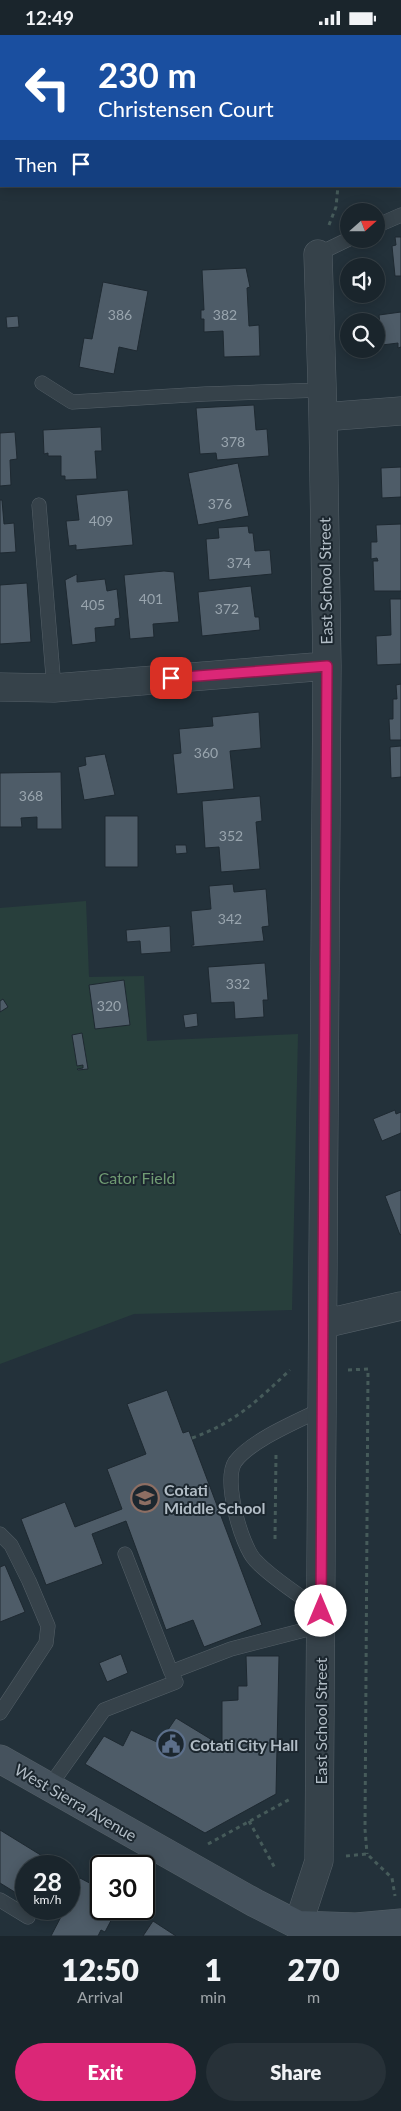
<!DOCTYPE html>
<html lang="en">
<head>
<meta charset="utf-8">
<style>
	:root { --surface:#1a252c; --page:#273138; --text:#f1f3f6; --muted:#9fa5a9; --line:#384248; --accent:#db2777 }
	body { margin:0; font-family:Lato,sans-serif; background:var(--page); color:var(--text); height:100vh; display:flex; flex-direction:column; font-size:19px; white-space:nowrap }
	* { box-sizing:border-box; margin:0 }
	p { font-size:16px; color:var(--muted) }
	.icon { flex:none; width:28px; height:28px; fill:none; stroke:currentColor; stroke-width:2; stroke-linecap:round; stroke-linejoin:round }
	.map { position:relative; height:1901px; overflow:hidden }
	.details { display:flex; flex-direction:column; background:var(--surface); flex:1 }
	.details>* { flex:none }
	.hud { position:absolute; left:0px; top:0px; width:401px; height:152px; box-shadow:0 2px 12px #0003,0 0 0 1px var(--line); background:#1a4fa0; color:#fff; overflow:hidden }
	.needle { width:32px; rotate:69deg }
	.buttons { position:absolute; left:340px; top:168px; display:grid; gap:10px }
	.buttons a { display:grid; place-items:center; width:45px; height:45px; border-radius:50%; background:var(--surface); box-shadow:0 2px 12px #0003,0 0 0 1px var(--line); font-size:25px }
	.speed { position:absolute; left:15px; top:1820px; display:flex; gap:10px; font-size:25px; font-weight:700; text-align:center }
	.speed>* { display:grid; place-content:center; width:65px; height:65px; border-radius:50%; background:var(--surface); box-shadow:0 2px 12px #0003,0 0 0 1px var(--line); line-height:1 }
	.speed small { font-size:12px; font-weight:400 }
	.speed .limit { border:2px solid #111; border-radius:8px; background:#fff; color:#111 }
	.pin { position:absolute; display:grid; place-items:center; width:42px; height:42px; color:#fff; margin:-21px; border-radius:10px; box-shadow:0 2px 8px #0006 }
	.me { position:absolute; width:55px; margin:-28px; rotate:0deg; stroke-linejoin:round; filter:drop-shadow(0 0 4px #0008) }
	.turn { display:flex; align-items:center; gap:18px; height:105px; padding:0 15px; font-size:22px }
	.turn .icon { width:65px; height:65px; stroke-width:2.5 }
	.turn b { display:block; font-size:35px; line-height:42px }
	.then { display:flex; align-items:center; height:48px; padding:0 15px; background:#0003; gap:10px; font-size:19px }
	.eta { display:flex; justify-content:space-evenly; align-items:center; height:85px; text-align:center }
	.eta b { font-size:30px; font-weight:800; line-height:35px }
	.primary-button { display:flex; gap:10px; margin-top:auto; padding:10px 15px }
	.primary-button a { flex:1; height:58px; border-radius:30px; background:var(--accent); color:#fff; font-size:20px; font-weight:800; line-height:58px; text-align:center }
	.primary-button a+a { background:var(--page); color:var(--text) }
	.status { display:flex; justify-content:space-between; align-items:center; height:35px; padding:0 25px; background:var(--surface); direction:ltr }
	.status svg { height:14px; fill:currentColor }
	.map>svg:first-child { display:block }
	.green { fill:#283f3c }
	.building { fill:#4e5c68; stroke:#1e2931 }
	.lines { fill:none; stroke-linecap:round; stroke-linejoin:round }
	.service-casing { stroke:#556068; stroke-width:15 }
	.minor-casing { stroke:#556068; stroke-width:29 }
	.secondary-casing { stroke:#556068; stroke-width:29 }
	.motorway-casing { stroke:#424d55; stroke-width:29 }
	.path { stroke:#465b5a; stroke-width:3; stroke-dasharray:4 4; stroke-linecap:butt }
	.service { stroke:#36424a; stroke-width:14 }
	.minor { stroke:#36424a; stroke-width:28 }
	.secondary { stroke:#45525d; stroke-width:28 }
	.motorway { stroke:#706054; stroke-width:28 }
	.route-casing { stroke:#8e194d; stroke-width:12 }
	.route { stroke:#db2777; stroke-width:9 }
	.labels { text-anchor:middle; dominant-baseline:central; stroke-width:4; stroke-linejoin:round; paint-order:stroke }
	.number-label { font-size:14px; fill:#99a5ae }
	.street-label { font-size:16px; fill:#b2bdc6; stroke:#1c272f }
	.park-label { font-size:16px; fill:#709b73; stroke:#1c272f }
	.poi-label { font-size:16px; font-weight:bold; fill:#b2bdc6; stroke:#1c272f; text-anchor:start }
</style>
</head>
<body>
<div class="status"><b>12:49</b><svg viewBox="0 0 49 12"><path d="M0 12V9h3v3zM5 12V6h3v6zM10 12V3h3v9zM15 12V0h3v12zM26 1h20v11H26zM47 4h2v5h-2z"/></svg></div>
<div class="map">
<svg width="401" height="1901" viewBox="0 0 401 1901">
	<rect width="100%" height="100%" fill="#23313a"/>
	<path class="green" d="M86 866 89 942 144 941 147 1006 298 999 292 1275 134 1279 0 1329V873Z"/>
	<path class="building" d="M395 202H401V241H395L392 211 396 210Z
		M246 233 250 252 247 253 249 291 259 290 260 321 224 322 223 296 204 297V284H201V275H204L202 235Z
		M103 247 148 256 137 316 119 312 114 339 79 332 84 303 92 304Z
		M401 277V312L398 313V308L382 310 379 280Z
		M18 281 19 292 7 293 6 282Z
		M254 370 256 395 267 394 269 421 217 425 216 418 200 419 196 373Z
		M101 392 102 416H95L97 444 65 445V441H61V421H48V418L44 419 43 395Z
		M15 397 17 424 10 425 11 450 0 451V398Z
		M238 428 249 481 198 490 188 438Z
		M401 432V462L382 463 381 433Z
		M128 455 133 510 76 515V510L69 511 66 486 79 485 76 460Z
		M0 465H2L4 489 14 488 16 517 0 518Z
		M401 489V556H374L373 526H378L377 523 371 524V507H377L376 490Z
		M248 491 249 498H253L255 516 270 515 272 539 209 545 206 504 219 503 218 493Z
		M164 536 174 537 179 587 153 589 154 602 130 604 124 540Z
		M77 539V547L105 544 107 556 117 554 120 583 115 584V591L95 593 96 607 72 610 65 545Z
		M27 548 31 607 0 609V550Z
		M251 551 255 582H259L260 595 202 601 198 557Z
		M390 564H401V629L377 630 376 601 391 600Z
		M401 649V705H390L389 684H393V664H397L396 650Z
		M259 677 261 713 230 716 234 754 177 759 173 719 181 718 179 694 213 691 212 682Z
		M401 711V742L391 743 390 712Z
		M105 719 115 760 84 765 78 732 86 730 85 722Z
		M61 737 62 794H37V782L21 783 22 792H0V738Z
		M260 761 262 786 256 787 260 834 221 837 219 812 205 813 202 766Z
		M105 781H138V832H105Z
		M175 810H186L187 818 176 819Z
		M233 849 234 857 266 854 269 891 262 892 264 906 192 912V910H194L191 876 211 874 209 851Z
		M170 891 171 917 141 919 140 906 127 907 126 895Z
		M265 928 268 965H263L264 982 235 984 234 967 211 968 208 932Z
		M124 945 130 990 95 994 89 950Z
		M3 964 8 972 0 977V966Z
		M197 978 198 991 185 993 183 980Z
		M82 998 88 1034 78 1035 77 1034 83 1033V1030L77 1031 72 1000Z
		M395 1075 396 1079 401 1077V1098L382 1106 373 1084Z
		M401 1155V1199L400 1200 385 1161Z
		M167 1355 183 1398 189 1396 262 1590 204 1612 193 1585 166 1595 126 1486 92 1499 103 1529 46 1550 21 1484 65 1467 75 1492 122 1474 107 1434 146 1419 127 1369Z
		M5 1530 25 1577 0 1587V1532Z
		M121 1619 128 1638 107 1647 99 1628Z
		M246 1621H279L276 1759 205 1798 85 1729 104 1701 123 1711 131 1695 159 1708 176 1683 222 1711V1666L238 1665V1651H247Z
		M0 1795 52 1827 50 1831H26V1864L0 1848Z
		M80 1843 101 1854V1874H117L105 1897 101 1895 98 1901H51L65 1874H69V1866Z
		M153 1886 176 1901H143Z"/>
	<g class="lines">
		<defs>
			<path id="service" d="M376 191 401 180
				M318 219 349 204
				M42 348 72 367 205 359 322 355
				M39 470 54 653
				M0 1499 11 1510 29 1546 48 1591 46 1608 0 1678
				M125 1519 171 1637 231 1614 320 1591
				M321 1576C301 1561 271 1543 255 1525 241 1510 223 1445 235 1427 251 1405 298 1386 322 1374
				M49 1752 104 1675 176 1647 171 1637
				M0 1865 28 1882"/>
			<path id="minor" d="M323 382 401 376
				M0 652 54 653 327 631
				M323 1289 401 1271
				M298 1890 319 1826 327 631 323 382 318 219"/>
			<path id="secondary" d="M0 1724 255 1868 298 1890 356 1892 401 1888"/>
			<path id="motorway" d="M224 1 228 0
				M400 25 401 24
				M0 64H1
				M0 138 1 137"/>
		</defs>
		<use href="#service" class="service-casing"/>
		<use href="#minor" class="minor-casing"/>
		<use href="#secondary" class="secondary-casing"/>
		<use href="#motorway" class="motorway-casing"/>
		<path class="path" d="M329 190 336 172 338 151
			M348 1335 368 1334 365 1794 367 1819
			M192 1403C235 1388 258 1365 290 1335
			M275 1504 276 1419
			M249 1786 276 1835
			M208 1809 292 1763
			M346 1821 367 1819 392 1843 395 1861"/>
		<use href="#service" class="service"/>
		<use href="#minor" class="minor"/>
		<use href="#secondary" class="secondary"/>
		<use href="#motorway" class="motorway"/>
	</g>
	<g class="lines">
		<defs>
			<path id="route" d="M171 643 327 631 321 1576"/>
		</defs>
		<use href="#route" class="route-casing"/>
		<use href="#route" class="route"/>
	</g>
	<defs>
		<symbol id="school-ring" viewBox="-11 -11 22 22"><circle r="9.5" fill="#1c272f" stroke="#8d6e63" stroke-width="1.5"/><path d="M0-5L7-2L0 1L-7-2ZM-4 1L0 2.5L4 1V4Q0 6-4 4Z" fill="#8d6e63"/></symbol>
		<symbol id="civic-ring" viewBox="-11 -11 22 22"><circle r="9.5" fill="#1c272f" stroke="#5c6f8a" stroke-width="1.5"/><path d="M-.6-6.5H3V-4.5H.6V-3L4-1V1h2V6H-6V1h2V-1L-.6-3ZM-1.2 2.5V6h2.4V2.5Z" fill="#5c6f8a"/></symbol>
	</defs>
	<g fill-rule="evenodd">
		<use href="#school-ring" x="129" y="1447" width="32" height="32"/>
		<use href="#civic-ring" x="155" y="1693" width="32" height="32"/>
	</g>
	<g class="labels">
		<g class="number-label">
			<text x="120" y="279">386</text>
			<text x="225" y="279">382</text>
			<text x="233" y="406">378</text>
			<text x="220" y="468">376</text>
			<text x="101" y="485">409</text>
			<text x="239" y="527">374</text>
			<text x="151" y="563">401</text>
			<text x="93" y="569">405</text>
			<text x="227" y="573">372</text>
			<text x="206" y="717">360</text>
			<text x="31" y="760">368</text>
			<text x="231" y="800">352</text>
			<text x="230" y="883">342</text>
			<text x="238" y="948">332</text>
			<text x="109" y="970">320</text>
		</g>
		<g class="street-label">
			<text transform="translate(325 546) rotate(-91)">East School Street</text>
			<text transform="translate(320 1686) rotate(-90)">East School Street</text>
			<text transform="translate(76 1767) rotate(30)">West Sierra Avenue</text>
		</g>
		<g class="park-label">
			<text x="137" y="1142">Cator Field</text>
		</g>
		<g class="poi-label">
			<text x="164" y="1454">Cotati<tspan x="164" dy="18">Middle School</tspan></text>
			<text x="190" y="1709">Cotati City Hall</text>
		</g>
	</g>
</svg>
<div class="buttons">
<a><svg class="needle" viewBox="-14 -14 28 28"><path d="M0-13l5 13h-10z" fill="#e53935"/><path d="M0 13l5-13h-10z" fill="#9fa5a9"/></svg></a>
<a><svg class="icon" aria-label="sound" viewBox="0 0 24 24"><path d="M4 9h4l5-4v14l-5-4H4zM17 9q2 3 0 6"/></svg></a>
<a><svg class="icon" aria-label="search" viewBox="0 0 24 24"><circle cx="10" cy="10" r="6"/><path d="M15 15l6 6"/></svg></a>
</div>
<div class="speed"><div>28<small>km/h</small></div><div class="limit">30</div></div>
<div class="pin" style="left:171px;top:643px;background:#d93025"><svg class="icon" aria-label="arrive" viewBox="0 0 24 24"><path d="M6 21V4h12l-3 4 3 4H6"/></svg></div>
<svg class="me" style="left:321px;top:1576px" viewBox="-20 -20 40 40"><circle r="19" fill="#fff"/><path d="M0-13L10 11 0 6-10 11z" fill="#db2777"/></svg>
<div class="hud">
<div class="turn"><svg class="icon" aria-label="left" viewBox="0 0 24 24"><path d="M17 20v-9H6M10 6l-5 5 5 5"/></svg><div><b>230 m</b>Christensen Court</div></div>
<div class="then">Then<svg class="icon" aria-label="arrive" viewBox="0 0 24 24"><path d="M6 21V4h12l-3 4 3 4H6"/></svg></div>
</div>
</div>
<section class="details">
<div class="eta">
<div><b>12:50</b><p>Arrival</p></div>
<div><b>1</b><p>min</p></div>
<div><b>270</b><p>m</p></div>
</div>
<div class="primary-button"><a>Exit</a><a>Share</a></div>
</section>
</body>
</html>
